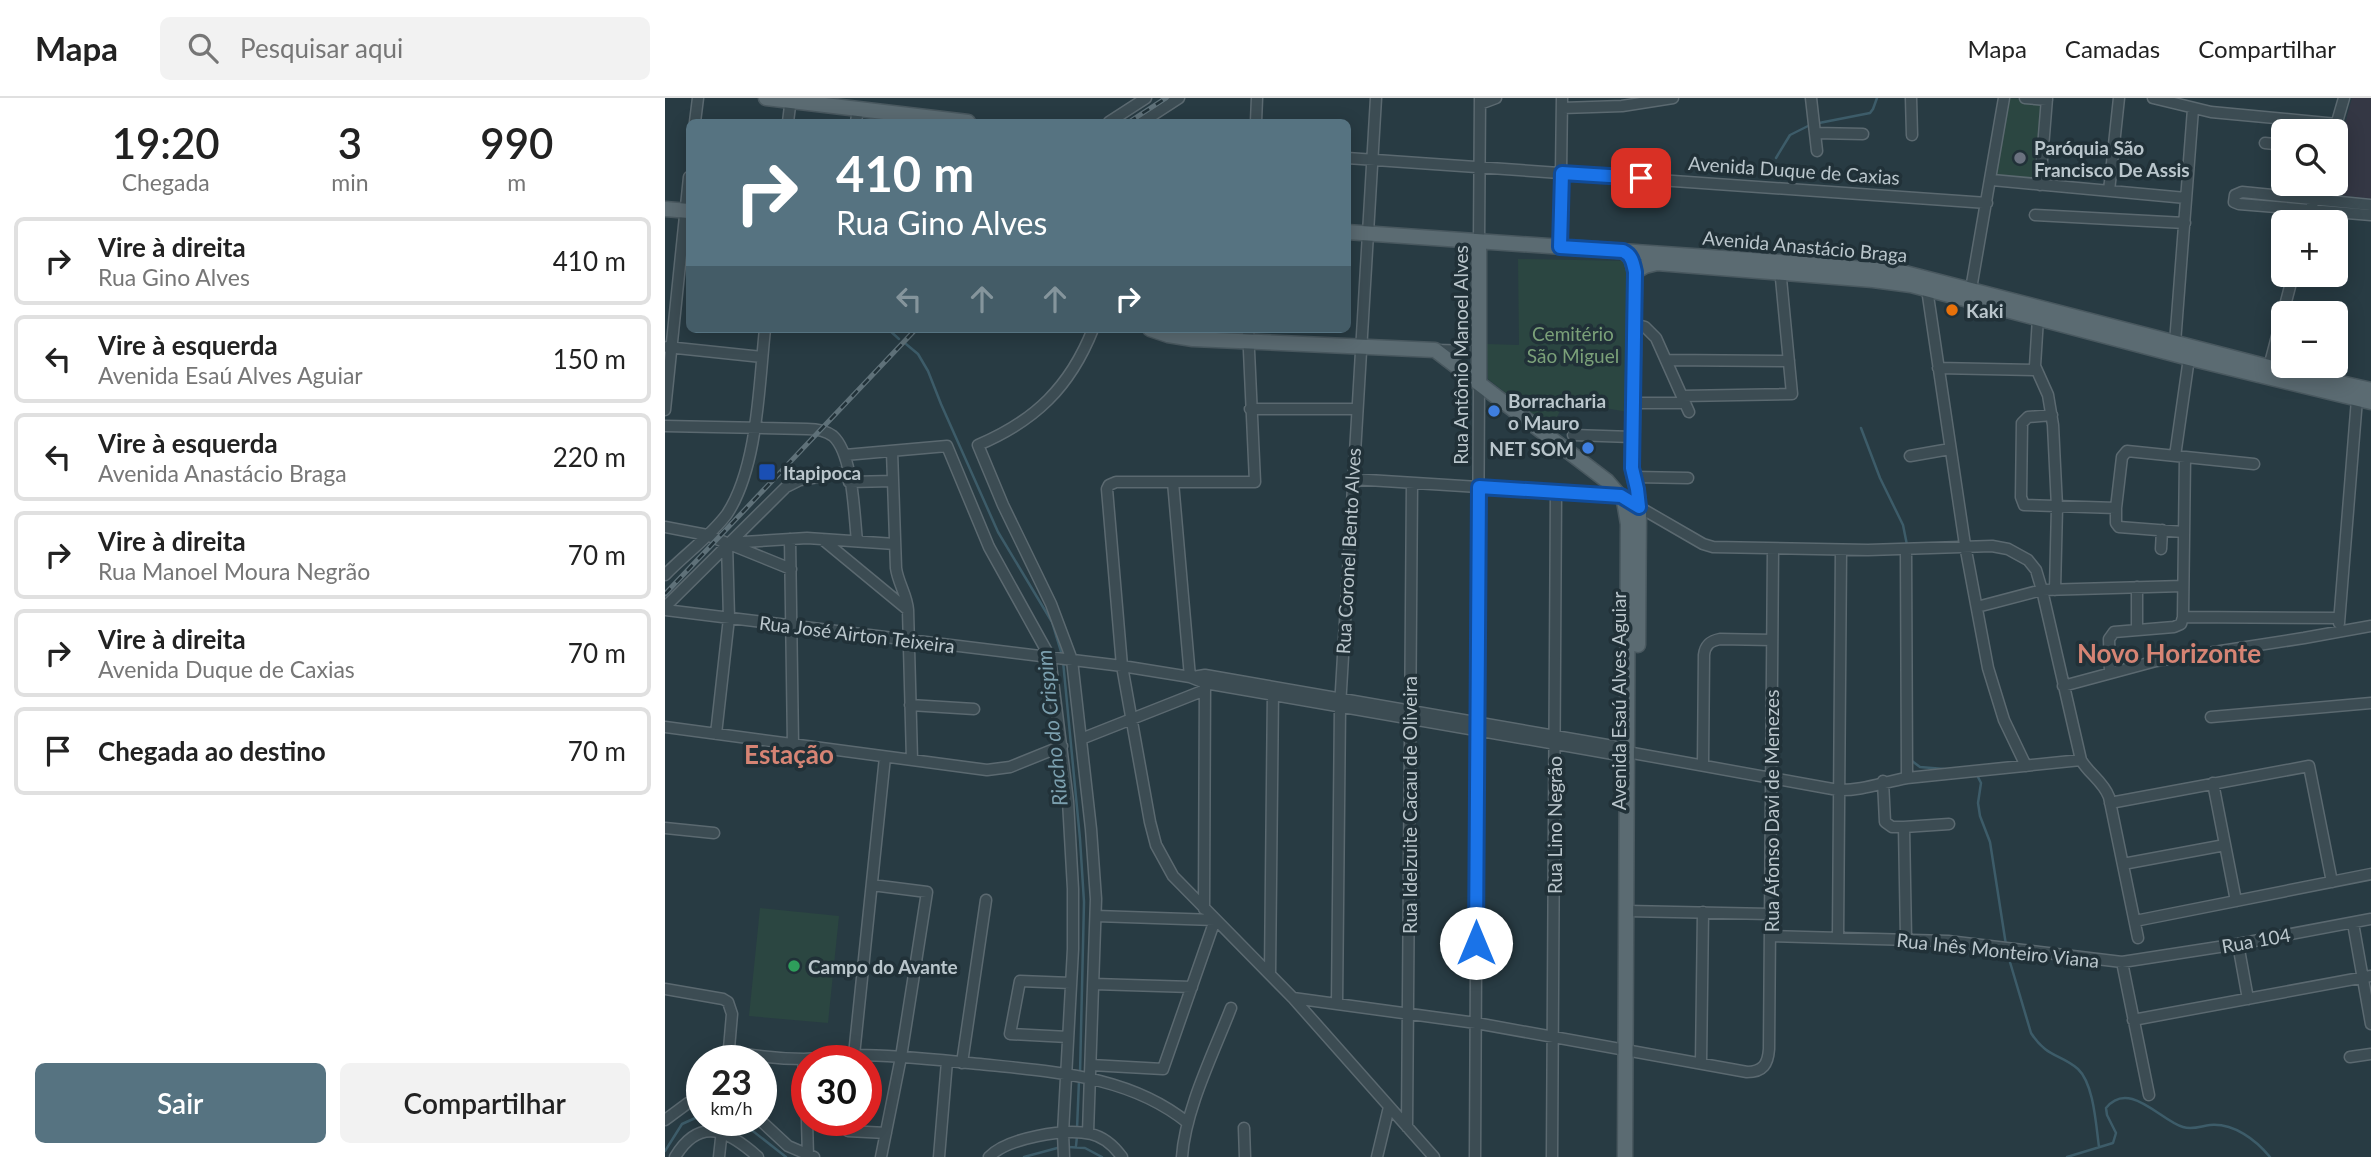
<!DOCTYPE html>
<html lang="pt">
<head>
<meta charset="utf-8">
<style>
	:root { --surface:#fff; --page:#f2f2f2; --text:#222; --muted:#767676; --line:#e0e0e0; --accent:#567381 }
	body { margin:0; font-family:Lato,sans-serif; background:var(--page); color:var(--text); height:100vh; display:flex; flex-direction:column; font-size:26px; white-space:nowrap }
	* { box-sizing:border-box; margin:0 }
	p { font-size:23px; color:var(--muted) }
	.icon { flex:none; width:38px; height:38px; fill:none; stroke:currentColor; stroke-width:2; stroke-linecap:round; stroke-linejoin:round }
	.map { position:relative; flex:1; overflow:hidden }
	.drawer { display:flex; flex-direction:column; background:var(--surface); width:665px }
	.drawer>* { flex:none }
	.guide { position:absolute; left:21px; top:21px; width:665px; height:214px; border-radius:10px; box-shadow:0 4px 18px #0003; background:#567381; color:#fff; overflow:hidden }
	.controls { position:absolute; left:1606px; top:21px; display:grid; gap:14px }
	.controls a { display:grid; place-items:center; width:77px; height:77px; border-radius:10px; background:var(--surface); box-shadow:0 4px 18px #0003; font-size:35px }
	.speed { position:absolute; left:21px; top:947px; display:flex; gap:14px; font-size:35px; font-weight:700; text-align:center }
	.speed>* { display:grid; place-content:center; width:91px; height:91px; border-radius:50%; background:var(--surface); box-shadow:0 4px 18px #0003; line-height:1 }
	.speed small { font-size:18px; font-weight:400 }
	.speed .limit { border:10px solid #d22; background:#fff; color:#111 }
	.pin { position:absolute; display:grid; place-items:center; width:60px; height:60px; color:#fff; margin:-30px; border-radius:14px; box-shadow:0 4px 10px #0006 }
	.me { position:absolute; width:77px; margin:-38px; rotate:0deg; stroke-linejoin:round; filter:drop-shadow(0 0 5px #0008) }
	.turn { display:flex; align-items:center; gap:24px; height:147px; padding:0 35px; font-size:32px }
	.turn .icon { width:91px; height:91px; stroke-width:2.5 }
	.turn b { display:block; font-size:49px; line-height:60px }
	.lanes { display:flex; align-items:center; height:66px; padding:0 35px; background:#0003; justify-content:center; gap:35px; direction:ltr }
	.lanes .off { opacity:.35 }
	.eta { display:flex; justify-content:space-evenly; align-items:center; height:119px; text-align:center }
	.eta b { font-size:42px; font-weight:600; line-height:49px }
	.action { display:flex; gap:14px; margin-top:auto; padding:14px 35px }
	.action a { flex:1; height:80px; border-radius:10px; background:var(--accent); color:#fff; font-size:28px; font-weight:600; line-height:80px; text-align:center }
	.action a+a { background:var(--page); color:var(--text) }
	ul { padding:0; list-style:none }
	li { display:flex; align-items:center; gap:21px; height:88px; margin:0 14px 10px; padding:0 21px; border:4px solid var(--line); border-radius:10px }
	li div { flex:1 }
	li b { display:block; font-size:26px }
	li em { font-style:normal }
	header { display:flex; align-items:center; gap:42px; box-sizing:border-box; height:98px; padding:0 35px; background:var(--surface); border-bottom:2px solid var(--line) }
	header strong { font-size:33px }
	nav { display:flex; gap:38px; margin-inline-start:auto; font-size:24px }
	.search { width:490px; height:63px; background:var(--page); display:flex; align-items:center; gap:18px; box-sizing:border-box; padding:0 24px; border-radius:10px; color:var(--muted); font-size:26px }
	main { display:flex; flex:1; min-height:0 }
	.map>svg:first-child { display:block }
	.medical { fill:#343744 }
	.green { fill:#2b4641 }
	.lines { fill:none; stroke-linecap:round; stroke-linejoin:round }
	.stream { stroke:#3d5c69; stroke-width:2.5 }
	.minor-casing { stroke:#5b6970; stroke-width:13 }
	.major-casing { stroke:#49585f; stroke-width:17 }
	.minor { stroke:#3c4c53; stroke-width:10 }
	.major { stroke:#5b6b72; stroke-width:14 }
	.rail-casing { stroke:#5f7179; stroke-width:5 }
	.rail { stroke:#213138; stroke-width:2.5; stroke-dasharray:8; stroke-linecap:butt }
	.route-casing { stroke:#114b97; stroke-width:18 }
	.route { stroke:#1a73e8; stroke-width:12 }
	.worship-dot { fill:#6b7280; stroke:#213138; stroke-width:2.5 }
	.food-dot { fill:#e8710a; stroke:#213138; stroke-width:2.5 }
	.shop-dot { fill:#3f7fe0; stroke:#213138; stroke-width:2.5 }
	.transit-dot { fill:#1a4fb4; stroke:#213138; stroke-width:2.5 }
	.leisure-dot { fill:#2e9e5b; stroke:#213138; stroke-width:2.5 }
	.labels { text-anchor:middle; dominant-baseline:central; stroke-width:7; stroke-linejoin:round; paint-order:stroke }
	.poi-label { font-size:19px; font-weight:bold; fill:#bac6cc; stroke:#213138; text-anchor:start }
	.street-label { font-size:19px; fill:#bac6cc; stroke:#213138 }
	.park-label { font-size:19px; fill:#7ba179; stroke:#213138 }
	.water-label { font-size:21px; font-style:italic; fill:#7b9fae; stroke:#213138 }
	.district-label { font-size:26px; font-weight:bold; fill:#d68474; stroke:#213138 }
</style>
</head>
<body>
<header>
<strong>Mapa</strong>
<div class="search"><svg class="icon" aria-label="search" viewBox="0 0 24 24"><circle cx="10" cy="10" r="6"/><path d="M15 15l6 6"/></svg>Pesquisar aqui</div>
<nav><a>Mapa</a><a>Camadas</a><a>Compartilhar</a></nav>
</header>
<main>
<section class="drawer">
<div class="eta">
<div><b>19:20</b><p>Chegada</p></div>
<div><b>3</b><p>min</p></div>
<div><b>990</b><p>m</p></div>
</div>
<ul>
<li><svg class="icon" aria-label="right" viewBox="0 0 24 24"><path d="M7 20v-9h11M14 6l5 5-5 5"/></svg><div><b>Vire à direita</b><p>Rua Gino Alves</p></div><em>410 m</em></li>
<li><svg class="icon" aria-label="left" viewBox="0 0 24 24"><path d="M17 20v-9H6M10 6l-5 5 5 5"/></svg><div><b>Vire à esquerda</b><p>Avenida Esaú Alves Aguiar</p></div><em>150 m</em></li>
<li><svg class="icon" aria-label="left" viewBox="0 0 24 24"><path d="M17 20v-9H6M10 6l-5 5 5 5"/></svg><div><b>Vire à esquerda</b><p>Avenida Anastácio Braga</p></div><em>220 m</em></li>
<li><svg class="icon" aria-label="right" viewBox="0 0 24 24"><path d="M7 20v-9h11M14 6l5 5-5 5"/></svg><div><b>Vire à direita</b><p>Rua Manoel Moura Negrão</p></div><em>70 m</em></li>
<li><svg class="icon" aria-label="right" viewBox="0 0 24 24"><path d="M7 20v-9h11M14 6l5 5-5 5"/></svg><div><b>Vire à direita</b><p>Avenida Duque de Caxias</p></div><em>70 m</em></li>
<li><svg class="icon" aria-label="arrive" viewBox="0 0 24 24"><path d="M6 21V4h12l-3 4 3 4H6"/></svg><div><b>Chegada ao destino</b></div><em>70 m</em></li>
</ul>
<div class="action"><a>Sair</a><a>Compartilhar</a></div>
</section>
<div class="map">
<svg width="1706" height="1059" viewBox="0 0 1706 1059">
	<rect width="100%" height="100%" fill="#283b43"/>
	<path class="medical" d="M1687 0H1706V101L1661 95 1664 86H1671V58Z"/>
	<path class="green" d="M1339 0 1382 2 1375 87 1327 82Z
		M853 161 964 163 963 314 900 303 886 331 823 281 822 246 854 247Z
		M95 810 174 818 163 925 84 918Z"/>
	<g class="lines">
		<path class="stream" d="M1154 25 1205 15 1208 11 1212 0
			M1111 60 1125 37 1143 28
			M223 231 234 241
			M241 246 253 256 263 273 276 306 333 434 387 524 397 557
			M1196 330 1215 380 1238 427 1242 447
			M398 563 415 741 419 804 415 976
			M1247 663 1255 669 1279 671
			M1312 677 1316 685 1313 705 1315 718 1325 744 1341 847
			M1342 854 1366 935C1382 960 1396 956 1413 971 1429 986 1431 1028 1434 1049
			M70 1022 84 1030 121 1059
			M412 1031 414 982
			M411 1048 412 1038
			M403 1049 420 1050 437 1059
			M0 1053 17 1026 37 1017
			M359 1059 396 1049
			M1402 1059 1448 1045 1451 1035 1442 1017 1441 1010C1464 981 1496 1023 1518 1029 1528 1032 1536 1028 1545 1027 1569 1025 1591 1042 1605 1059"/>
		<defs>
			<path id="minor" d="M1146 0 1152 53
				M1246 0 1247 37
				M1360 0 1382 2
				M1488 0 1546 14 1672 26
				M815 6 831 0
				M897 10 957 8 1008 0
				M30 24 33 0
				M123 24 126 0
				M191 24 193 11
				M444 24 481 0
				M477 24 514 0
				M591 24 592 0
				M1670 31 1679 0
				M1151 35 1198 36
				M1600 45 1619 47
				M682 60 1322 105
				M1327 82 1521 100
				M1375 87 1382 0
				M1444 93 1454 0
				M1706 107 1577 94 1570 97 1569 104 1574 106 1706 117
				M1370 117 1520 125
				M1641 124 1655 86
				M814 144 815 0
				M895 149 897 0
				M1262 191 1300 447 1323 570 1339 622 1361 668
				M1306 191 1339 0
				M1373 220 1370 268 1383 297 1388 327 1392 409 1390 492
				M969 226 980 229 991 240 1024 314
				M583 231 590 384H451L444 387 442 391 457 568 485 724 491 747 508 778 628 900 769 1059
				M1510 245 1528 11
				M2 249 97 259
				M770 252 814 253
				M1002 262 1124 263
				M1604 269 1628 177
				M1273 270 1371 272
				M1017 298 1127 296 1115 170
				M968 305H1020
				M585 311H691
				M0 312 24 79
				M1387 317 1363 319 1357 325 1356 399 1359 407 1451 410V425L1454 429 1518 434
				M0 328 142 331C152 331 160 332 168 338 188 356 189 416 192 443
				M908 337 967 339
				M227 353 231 470C233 485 242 497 243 512L247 662
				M180 357 282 348 324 449 385 559 403 703 408 791V851L398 1035 399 1059
				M1245 358 1285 351
				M1510 358 1524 260
				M969 379 1023 380
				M687 381 956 398
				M184 384 228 383
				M508 384 525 579
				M974 409 1038 446 1048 449 1203 452 1327 448 1343 451 1363 462 1371 472 1377 492 1416 662C1424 676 1438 683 1444 699L1473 840
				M1451 410 1457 359 1462 353 1589 366
				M0 429 42 437 126 471
				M125 441 128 647
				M157 441 243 512
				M62 445 142 440 230 446
				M1496 451 1497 432
				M1241 452 1242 680
				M0 477C19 457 46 438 62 416 93 369 94 286 100 231
				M0 509 121 389 135 382 183 374
				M1312 509 1377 492 1518 488
				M0 512 457 568 525 579 540 585 948 656 962 654
				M1518 519 1520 359
				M1674 525 1692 301
				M1472 532V489
				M1445 574 1444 541 1449 534 1509 529 1516 526 1518 519 1674 520
				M528 579 540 577 948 648 962 654 1173 692C1196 693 1219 684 1242 680L1416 662
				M1398 588 1491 563 1639 540 1706 528
				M245 607 309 611
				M1546 619 1706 605
				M0 629 322 672 345 669 397 648
				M51 636 64 520 62 445
				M416 641 540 592
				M1038 667 1039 557C1040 547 1045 543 1055 541L1107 542
				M1218 683 1220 724 1227 729H1239L1241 840
				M1548 685 1571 803
				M1445 705 1644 668 1667 784
				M1239 729 1284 726
				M0 730 49 735
				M1458 766 1560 747
				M207 787 262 794 236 959 216 1059
				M539 811 540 580
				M962 813 1105 816
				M1470 823 1706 776
				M1688 825 1706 926
				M1105 838 1283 843 1457 864 1573 846 1706 821
				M1173 839 1176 452
				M1573 846 1583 901
				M1457 864 1484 997
				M605 876 608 592
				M429 886 527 889
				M0 891 58 901 63 904 67 916 63 962
				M628 900 811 925 1082 974C1098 974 1103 966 1104 951L1108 451
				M672 906 675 609 711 0
				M1468 922 1706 878
				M403 939 345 936 355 883 406 885
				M64 953C89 958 113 961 139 961 157 960 174 957 192 957 233 957 274 962 315 966 388 974 464 977 523 1025
				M189 957 220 659
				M1685 959 1706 956
				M138 961 142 1022
				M297 965 321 802
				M1036 965 1038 814
				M426 967 498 971 550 822 431 818
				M0 1022 23 1005 37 1001
				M95 1022 123 1048 149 1059
				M142 1022 143 1059
				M742 1029 747 385
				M579 1030 580 1059
				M183 1033 221 1035
				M423 1035 431 801 426 731 407 562 386 506 338 407 313 347C370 323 405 289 428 231
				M10 1059C35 1017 64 1033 93 1059
				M54 1059 58 1022
				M274 1059 282 963
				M324 1059C342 1040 400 1030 426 1036 439 1039 449 1048 457 1059
				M517 1059C520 1012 549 954 566 910
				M712 1059 724 1009
				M810 1059 814 285
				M887 1059 891 394"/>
			<path id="major" d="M101 0 303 24
				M0 111 24 113
				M682 134 1115 164 1236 174 1604 269 1706 292
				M814 144V285
				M958 153 966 160 970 174 967 370 972 391 974 409 973 547
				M970 174 980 168 992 165 1208 182 1246 187 1524 260 1706 304
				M485 231 503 237 528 241 770 252 942 383 959 403 963 426 960 1059"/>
		</defs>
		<use href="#minor" class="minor-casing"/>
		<use href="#major" class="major-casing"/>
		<use href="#minor" class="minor"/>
		<use href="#major" class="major"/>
		<defs>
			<path id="rail" d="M464 24 501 0
				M0 496 251 231"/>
		</defs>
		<use href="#rail" class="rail-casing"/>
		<use href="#rail" class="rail"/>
	</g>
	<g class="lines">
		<defs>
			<path id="route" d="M811 845 814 389 956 398 974 409 972 391 967 370 970 174C968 165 967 157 958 153L895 149 897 75 976 80"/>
		</defs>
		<use href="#route" class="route-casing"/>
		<use href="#route" class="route"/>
	</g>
	<circle class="worship-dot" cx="1355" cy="60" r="7"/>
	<circle class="food-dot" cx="1287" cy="212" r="7"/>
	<g class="shop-dot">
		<circle cx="829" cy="313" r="7"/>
		<circle cx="923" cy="350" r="7"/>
	</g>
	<rect class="transit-dot" x="93" y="365" width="18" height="18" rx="3.5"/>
	<circle class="leisure-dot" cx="129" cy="868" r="7"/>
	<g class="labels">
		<g class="poi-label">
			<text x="1369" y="49">Paróquia São<tspan x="1369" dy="22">Francisco De Assis</tspan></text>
			<text x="1301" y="212">Kaki</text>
			<text x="843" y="302">Borracharia<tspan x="843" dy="22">o Mauro</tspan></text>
			<text x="909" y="350" text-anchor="end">NET SOM</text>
			<text x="118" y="374">Itapipoca</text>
			<text x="143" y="868">Campo do Avante</text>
		</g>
		<g class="street-label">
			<text transform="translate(1129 72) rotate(4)">Avenida Duque de Caxias</text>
			<text transform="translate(1140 148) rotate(5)">Avenida Anastácio Braga</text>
			<text transform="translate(795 257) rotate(-90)">Rua Antônio Manoel Alves</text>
			<text transform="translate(683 453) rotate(-87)">Rua Coronel Bento Alves</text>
			<text transform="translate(192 536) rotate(7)">Rua José Airton Teixeira</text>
			<text transform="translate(953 603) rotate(-90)">Avenida Esaú Alves Aguiar</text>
			<text transform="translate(744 707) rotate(-90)">Rua Idelzuite Cacau de Oliveira</text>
			<text transform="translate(1106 713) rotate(-90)">Rua Afonso Davi de Menezes</text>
			<text transform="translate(889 727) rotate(-90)">Rua Lino Negrão</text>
			<text transform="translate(1591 842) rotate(-10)">Rua 104</text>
			<text transform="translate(1333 852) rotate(6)">Rua Inês Monteiro Viana</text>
		</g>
		<g class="park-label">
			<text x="908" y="235">Cemitério<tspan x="908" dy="22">São Miguel</tspan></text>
		</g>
		<g class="water-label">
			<text transform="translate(386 630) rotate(-96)">Riacho do Crispim</text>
		</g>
		<g class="district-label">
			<text x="1504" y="555">Novo Horizonte</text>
			<text x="124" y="656">Estação</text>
		</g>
	</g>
</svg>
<div class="controls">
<a><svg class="icon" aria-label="search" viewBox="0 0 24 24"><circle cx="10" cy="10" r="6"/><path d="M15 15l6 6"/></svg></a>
<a>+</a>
<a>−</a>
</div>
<div class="speed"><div>23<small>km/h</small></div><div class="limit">30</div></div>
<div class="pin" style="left:976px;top:80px;background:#d93025"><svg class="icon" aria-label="arrive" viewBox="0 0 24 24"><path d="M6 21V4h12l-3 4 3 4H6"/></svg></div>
<svg class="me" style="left:811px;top:845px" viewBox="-20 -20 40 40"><circle r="19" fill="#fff"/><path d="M0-13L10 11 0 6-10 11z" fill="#1a73e8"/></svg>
<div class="guide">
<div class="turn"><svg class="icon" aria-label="right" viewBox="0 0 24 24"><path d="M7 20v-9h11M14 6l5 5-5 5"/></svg><div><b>410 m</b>Rua Gino Alves</div></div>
<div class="lanes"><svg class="icon off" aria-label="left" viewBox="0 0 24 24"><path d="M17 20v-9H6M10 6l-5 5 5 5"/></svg><svg class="icon off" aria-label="ahead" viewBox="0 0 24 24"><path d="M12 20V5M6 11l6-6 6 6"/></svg><svg class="icon off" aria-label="ahead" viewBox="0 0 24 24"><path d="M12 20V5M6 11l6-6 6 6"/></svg><svg class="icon" aria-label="right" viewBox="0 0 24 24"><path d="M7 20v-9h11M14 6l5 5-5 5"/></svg></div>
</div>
</div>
</main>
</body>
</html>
